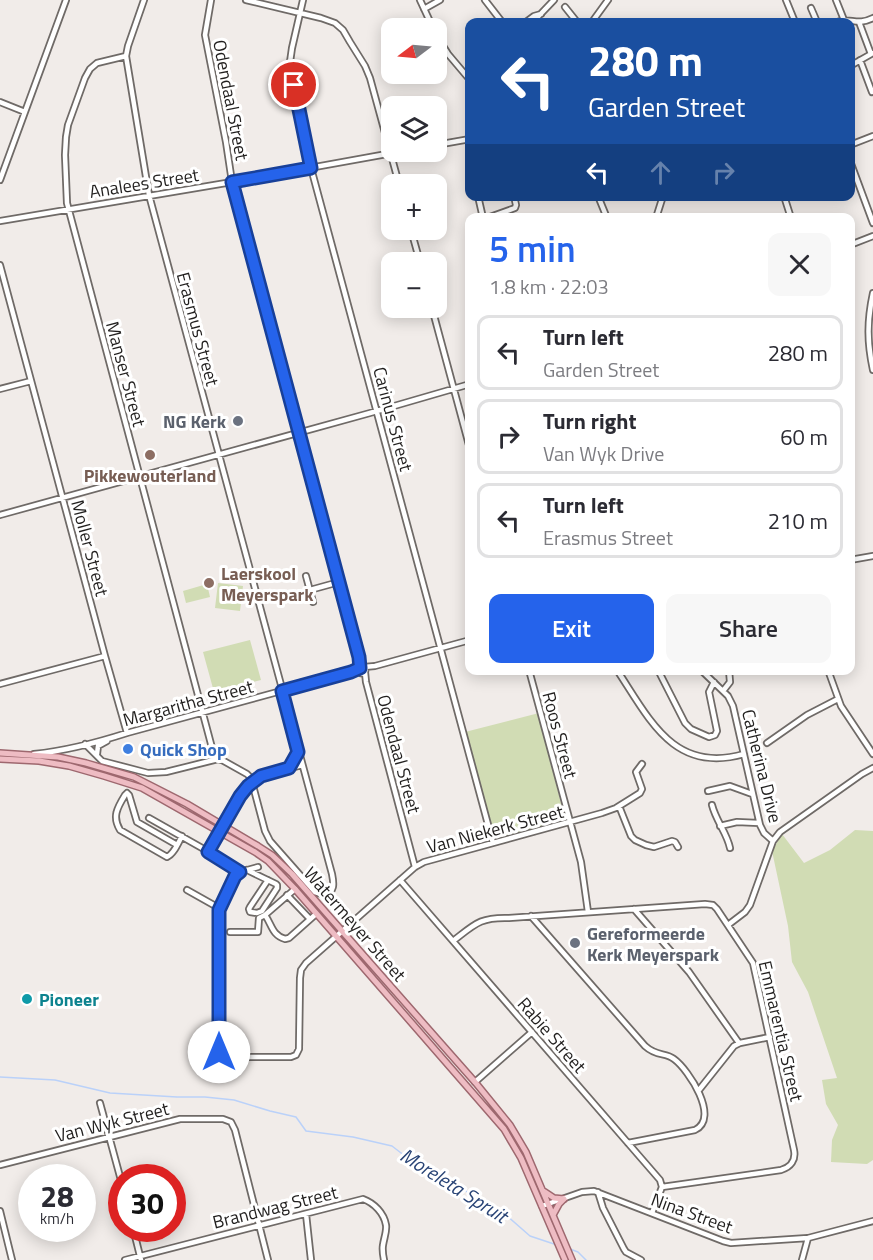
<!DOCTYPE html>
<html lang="en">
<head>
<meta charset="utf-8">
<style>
	:root { --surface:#fff; --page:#f7f7f7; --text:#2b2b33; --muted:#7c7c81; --line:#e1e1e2; --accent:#2563eb }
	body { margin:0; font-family:"Titillium Web",sans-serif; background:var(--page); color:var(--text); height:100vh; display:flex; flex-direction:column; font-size:22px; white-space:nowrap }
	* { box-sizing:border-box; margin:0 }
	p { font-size:20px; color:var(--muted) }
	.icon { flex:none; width:33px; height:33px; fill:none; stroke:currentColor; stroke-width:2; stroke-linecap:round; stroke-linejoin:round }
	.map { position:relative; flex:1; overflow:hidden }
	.sheet { position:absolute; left:465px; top:213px; width:390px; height:462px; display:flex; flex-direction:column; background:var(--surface); border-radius:12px; box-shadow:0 3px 15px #0003 }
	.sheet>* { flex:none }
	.banner { position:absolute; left:465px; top:18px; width:390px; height:183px; border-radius:12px; box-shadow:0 3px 15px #0003; background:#1a4fa0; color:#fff; overflow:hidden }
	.needle { width:39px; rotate:254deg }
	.tools { position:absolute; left:381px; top:18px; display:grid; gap:12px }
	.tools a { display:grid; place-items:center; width:66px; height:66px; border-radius:12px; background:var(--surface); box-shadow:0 3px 15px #0003; font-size:30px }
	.speed { position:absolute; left:18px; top:1164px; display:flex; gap:12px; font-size:30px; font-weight:700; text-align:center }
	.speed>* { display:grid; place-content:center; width:78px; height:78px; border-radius:50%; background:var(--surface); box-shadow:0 3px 15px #0003; line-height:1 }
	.speed small { font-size:15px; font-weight:400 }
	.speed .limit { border:9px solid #d22; background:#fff; color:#111 }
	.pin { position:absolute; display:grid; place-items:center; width:51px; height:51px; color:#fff; margin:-26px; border:3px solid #fff; border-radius:50%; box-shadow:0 2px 6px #0007 }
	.me { position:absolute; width:66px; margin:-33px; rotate:0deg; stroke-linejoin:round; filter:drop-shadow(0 0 4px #0008) }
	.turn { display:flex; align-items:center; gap:21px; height:126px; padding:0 24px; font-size:27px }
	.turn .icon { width:78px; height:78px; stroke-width:2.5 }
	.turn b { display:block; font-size:42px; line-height:51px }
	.lanes { display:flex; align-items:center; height:57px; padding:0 24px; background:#0003; justify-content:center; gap:30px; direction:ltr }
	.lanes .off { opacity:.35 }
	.round { display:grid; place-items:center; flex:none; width:63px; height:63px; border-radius:12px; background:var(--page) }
	.headline { display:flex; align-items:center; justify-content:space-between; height:102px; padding:0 24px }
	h1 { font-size:36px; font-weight:600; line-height:45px; color:var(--accent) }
	.action { display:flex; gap:12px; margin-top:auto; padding:12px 24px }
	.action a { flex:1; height:69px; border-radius:12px; background:var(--accent); color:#fff; font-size:24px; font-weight:600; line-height:69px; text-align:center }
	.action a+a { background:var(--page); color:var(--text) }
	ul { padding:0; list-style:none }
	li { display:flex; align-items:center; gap:18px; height:75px; margin:0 12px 9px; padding:0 12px; border:3px solid var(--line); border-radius:12px }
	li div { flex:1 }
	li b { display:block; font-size:22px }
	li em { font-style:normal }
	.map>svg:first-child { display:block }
	.green { fill:#d1dcb4 }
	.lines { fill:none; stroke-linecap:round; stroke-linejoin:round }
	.stream { stroke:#bad1f9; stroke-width:1.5 }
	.minor-casing { stroke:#6f6a67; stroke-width:8 }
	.major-casing { stroke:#9e686f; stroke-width:8 }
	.minor { stroke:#fff; stroke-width:4.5 }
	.major { stroke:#eebcc3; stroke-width:5 }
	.route-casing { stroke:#184099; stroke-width:15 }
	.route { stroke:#2563eb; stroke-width:10 }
	.worship-dot { fill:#6b7280; stroke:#fff; stroke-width:2 }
	.education-dot { fill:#8d6e63; stroke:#fff; stroke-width:2 }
	.shop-dot { fill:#3f7fe0; stroke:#fff; stroke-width:2 }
	.culture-dot { fill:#0f9aa8; stroke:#fff; stroke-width:2 }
	.labels { text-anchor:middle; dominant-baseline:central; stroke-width:6; stroke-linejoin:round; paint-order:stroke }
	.street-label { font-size:18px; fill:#211f1e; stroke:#fff }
	.worship-label { font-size:18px; font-weight:bold; fill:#5b616d; stroke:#fff; text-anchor:end }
	.education-label { font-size:18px; font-weight:bold; fill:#785e54; stroke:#fff }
	.shop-label { font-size:18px; font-weight:bold; fill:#366cbe; stroke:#fff; text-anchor:start }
	.culture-label { font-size:18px; font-weight:bold; fill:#0d838f; stroke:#fff; text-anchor:start }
	.water-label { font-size:20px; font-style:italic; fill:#294476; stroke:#fff }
</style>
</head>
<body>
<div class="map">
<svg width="873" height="1260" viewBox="0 0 873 1260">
	<rect width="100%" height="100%" fill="#f1ece9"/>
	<path class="green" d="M218 583 243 586 240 611 215 608Z
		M207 584 210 597 186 603 183 591Z
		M250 640 261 680 214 692 203 652Z
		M539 713 564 816 560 822 494 841 465 732Z
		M855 830 873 831V1160L867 1164 831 1162 832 1140 838 1125 826 1104 822 1080 837 1078 808 992 792 962 788 926 772 851 782 834 804 863 830 850Z"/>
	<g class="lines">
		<path class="stream" d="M0 1077 55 1080 110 1093 177 1097H205L234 1100 270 1111 296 1117 306 1131 353 1137 392 1146 414 1163 475 1196 506 1215 530 1236 557 1245
			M570 1249 578 1252 586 1260"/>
		<defs>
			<path id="minor" d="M211 0 205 35 226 142 232 182 359 657V667
				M246 0 321 18 335 23 343 30 350 42 365 66 370 78 399 184
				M303 0 292 48 290 62 311 168 493 843
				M420 0 433 28
				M485 0 502 22
				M786 0 795 22
				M836 0 844 20
				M565 7 577 22
				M811 8 817 22
				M424 9 440 0
				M526 22 534 16 541 14
				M533 22 554 0
				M592 22 608 0
				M837 22C850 17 857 26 873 18
				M859 22 871 54
				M436 35 448 54 470 80
				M126 56 97 63 90 69 85 78 68 125 66 137 65 155 67 203 215 759
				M860 60 872 92
				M850 66 873 53
				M0 102 25 112
				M436 145 470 139
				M850 145 873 136
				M850 161 873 223
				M0 180 66 0
				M478 196 483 218
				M598 196 607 218
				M784 196 791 218
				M487 218 515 208 516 205 514 196
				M656 218 663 196
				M0 221 232 182 398 152
				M411 230 420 262
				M850 245 873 236
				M0 265 105 656 127 733
				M873 293C867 321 867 342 873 370
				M432 308 470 449
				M0 389 31 381
				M0 515 370 413 470 384
				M850 560 873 556
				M306 576 313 602
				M310 590 339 582
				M358.5 670a3.5 3.5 0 1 1 7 0a3.5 3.5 0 1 1-7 0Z
				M364 667 375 666 470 640
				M529 670 581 862 588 912
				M617 670C650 720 674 774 744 754
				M658 670 685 723 691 729 709 737 715 735 717 731 709 692 714 682
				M701 670 728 696 733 706 760 825 764 833 773 841
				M828 670 841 706 873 754
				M365 672 366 682 415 867
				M0 684 105 656
				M723 691 730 682 729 670
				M767 743 807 715 838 699
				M85 744 102 761 148 773 166 772 218 759 222 760 247 774 249 776 252 782 265 831 270 841 315 892 324 895C335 892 334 884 332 874L149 195 126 56 128 46 144 0
				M34 754C64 751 99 742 127 733L351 672 359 669
				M97 754 98 746 107 741
				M289 769 298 753
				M708 791 730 786 752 794
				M712 805C716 821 727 833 730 848
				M619 806 631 836 635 840 646 845 654 847 672 841 675 842 678 847
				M149 818 225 861 240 872
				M720 826 737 822 759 823
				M177 845 137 822 129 795 127 793 125 795C117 808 112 817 120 830L167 857C174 854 178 843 182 836
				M208 851C220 831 238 790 257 778 268 771 289 769 302 765
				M258 867 240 872 235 875 219 910 218 1050 221 1055 226 1057H291L296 1055 299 1049 300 978 301 970 306 963 415 867 424 862 602 813 616 808 640 793 642 789 636 772 642 764
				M247 870 276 884 277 885V888L262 911 257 913 250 912 249 909 250 907 268 880
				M400 880 660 1180 662 1187 652 1213
				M187 890 219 908
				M287 895 310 919
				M634 909 689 972 739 1043
				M265 915C272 925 272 935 285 939L289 938 316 914
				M531 916 645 1046C657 1057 665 1052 674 1059 689 1070 720 1118 695 1130L628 1143
				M728 925 745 912 750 905 773 841 780 832 862 774 873 768
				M230 932H258L259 918 265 915 295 889
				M453 941C475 924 480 917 509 918L705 904 713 905 717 909 753 963 794 1150C796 1160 791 1167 781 1170L662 1187
				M475 1082 532 1032
				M699 1090 734 1046 740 1043 770 1037
				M100 1103 122 1184
				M0 1165 180 1119H223L231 1122 235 1130 268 1260
				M598 1192 603 1208 624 1249 626 1252 641 1260
				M542 1206 582 1192 594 1191 723 1241 731 1243 808 1238 873 1221
				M0 1211 12 1260
				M306 1214 311 1260
				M133 1228 141 1260
				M125 1260 363 1199C374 1203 384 1213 386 1225 387 1231 384 1238 383 1245 382 1250 383 1255 384 1260
				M802 1260 808 1238"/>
			<path id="major" d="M0 753 58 757 86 763 134 777 187 804 258 846 272 855 292 874 342 931 475 1082 510 1125 526 1152 572 1260
				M0 759 39 761 69 766 104 776 142 788 255 852 268 861 295 889 504 1129 521 1158 565 1260
				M545 1192 554 1198 564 1199
				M553 1215 559 1204 564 1199"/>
		</defs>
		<use href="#minor" class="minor-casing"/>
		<use href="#major" class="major-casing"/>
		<use href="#minor" class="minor"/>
		<use href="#major" class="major"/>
	</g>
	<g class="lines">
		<defs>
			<path id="route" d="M219 1052V910L235 876 240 872 208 852 240 796 248 786 261 776 289 768 298 752 282 691 351 672 360 668 359 657 232 182 311 168 294 85"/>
		</defs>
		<use href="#route" class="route-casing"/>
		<use href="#route" class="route"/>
	</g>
	<g class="worship-dot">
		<circle cx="238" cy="421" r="6"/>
		<circle cx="575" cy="943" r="6"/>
	</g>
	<g class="education-dot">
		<circle cx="150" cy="455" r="6"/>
		<circle cx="209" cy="583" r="6"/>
	</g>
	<circle class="shop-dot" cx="128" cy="749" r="6"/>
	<circle class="culture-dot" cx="27" cy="999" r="6"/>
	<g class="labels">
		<g class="street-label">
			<text transform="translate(231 100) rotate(79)">Odendaal Street</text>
			<text transform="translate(144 183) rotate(-9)">Analees Street</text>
			<text transform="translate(198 329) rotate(75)">Erasmus Street</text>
			<text transform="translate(126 374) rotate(75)">Manser Street</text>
			<text transform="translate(393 419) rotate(75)">Carinus Street</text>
			<text transform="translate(90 548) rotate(75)">Moller Street</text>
			<text transform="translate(188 703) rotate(-15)">Margaritha Street</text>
			<text transform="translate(560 735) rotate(75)">Roos Street</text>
			<text transform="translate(399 754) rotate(75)">Odendaal Street</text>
			<text transform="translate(762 766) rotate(76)">Catherina Drive</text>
			<text transform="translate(495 829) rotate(-15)">Van Niekerk Street</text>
			<text transform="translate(355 924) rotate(49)">Watermeyer Street</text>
			<text transform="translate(781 1031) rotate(77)">Emmarentia Street</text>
			<text transform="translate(552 1035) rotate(49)">Rabie Street</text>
			<text transform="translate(112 1122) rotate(-14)">Van Wyk Street</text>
			<text transform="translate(275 1207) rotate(-14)">Brandwag Street</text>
			<text transform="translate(692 1213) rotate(20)">Nina Street</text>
		</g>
		<g class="worship-label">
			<text x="226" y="421">NG Kerk</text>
			<text x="587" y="933" text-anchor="start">Gereformeerde<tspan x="587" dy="21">Kerk Meyerspark</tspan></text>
		</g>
		<g class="education-label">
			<text x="150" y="475">Pikkewouterland</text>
			<text x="221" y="573" text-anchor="start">Laerskool<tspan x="221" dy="21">Meyerspark</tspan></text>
		</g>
		<g class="shop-label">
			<text x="140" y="749">Quick Shop</text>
		</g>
		<g class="culture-label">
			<text x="39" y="999">Pioneer</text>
		</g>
		<g class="water-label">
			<text transform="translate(454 1185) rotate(32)">Moreleta Spruit</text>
		</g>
	</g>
</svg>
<div class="tools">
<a><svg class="needle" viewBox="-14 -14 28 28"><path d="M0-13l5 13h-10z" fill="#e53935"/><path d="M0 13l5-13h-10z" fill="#7c7c81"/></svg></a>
<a><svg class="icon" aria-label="layers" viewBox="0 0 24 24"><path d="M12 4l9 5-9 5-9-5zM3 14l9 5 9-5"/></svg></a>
<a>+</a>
<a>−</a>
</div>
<div class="speed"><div>28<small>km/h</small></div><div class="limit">30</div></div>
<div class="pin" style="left:294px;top:85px;background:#d93025"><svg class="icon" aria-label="arrive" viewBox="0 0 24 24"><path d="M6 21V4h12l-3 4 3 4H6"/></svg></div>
<svg class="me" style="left:219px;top:1052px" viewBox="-20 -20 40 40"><circle r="19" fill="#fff"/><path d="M0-13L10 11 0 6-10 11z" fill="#2563eb"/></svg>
<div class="banner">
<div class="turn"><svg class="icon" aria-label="left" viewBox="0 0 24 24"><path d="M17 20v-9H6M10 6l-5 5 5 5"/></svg><div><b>280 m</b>Garden Street</div></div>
<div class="lanes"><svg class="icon" aria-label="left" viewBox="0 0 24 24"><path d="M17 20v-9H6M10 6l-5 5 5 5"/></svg><svg class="icon off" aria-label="ahead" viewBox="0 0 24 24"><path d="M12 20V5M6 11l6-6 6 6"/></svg><svg class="icon off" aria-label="right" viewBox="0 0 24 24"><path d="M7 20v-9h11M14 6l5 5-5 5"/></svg></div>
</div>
<section class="sheet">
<div class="headline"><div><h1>5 min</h1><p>1.8 km · 22:03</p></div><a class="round"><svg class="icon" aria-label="close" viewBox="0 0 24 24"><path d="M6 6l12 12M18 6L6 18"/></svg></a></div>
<ul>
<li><svg class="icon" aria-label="left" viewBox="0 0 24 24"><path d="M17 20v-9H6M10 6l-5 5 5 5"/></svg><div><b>Turn left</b><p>Garden Street</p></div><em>280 m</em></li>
<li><svg class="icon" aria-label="right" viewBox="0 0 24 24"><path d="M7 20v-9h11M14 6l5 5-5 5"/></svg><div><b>Turn right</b><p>Van Wyk Drive</p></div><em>60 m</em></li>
<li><svg class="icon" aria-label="left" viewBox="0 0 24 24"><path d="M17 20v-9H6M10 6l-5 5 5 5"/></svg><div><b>Turn left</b><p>Erasmus Street</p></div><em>210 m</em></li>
</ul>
<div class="action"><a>Exit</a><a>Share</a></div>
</section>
</div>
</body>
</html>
